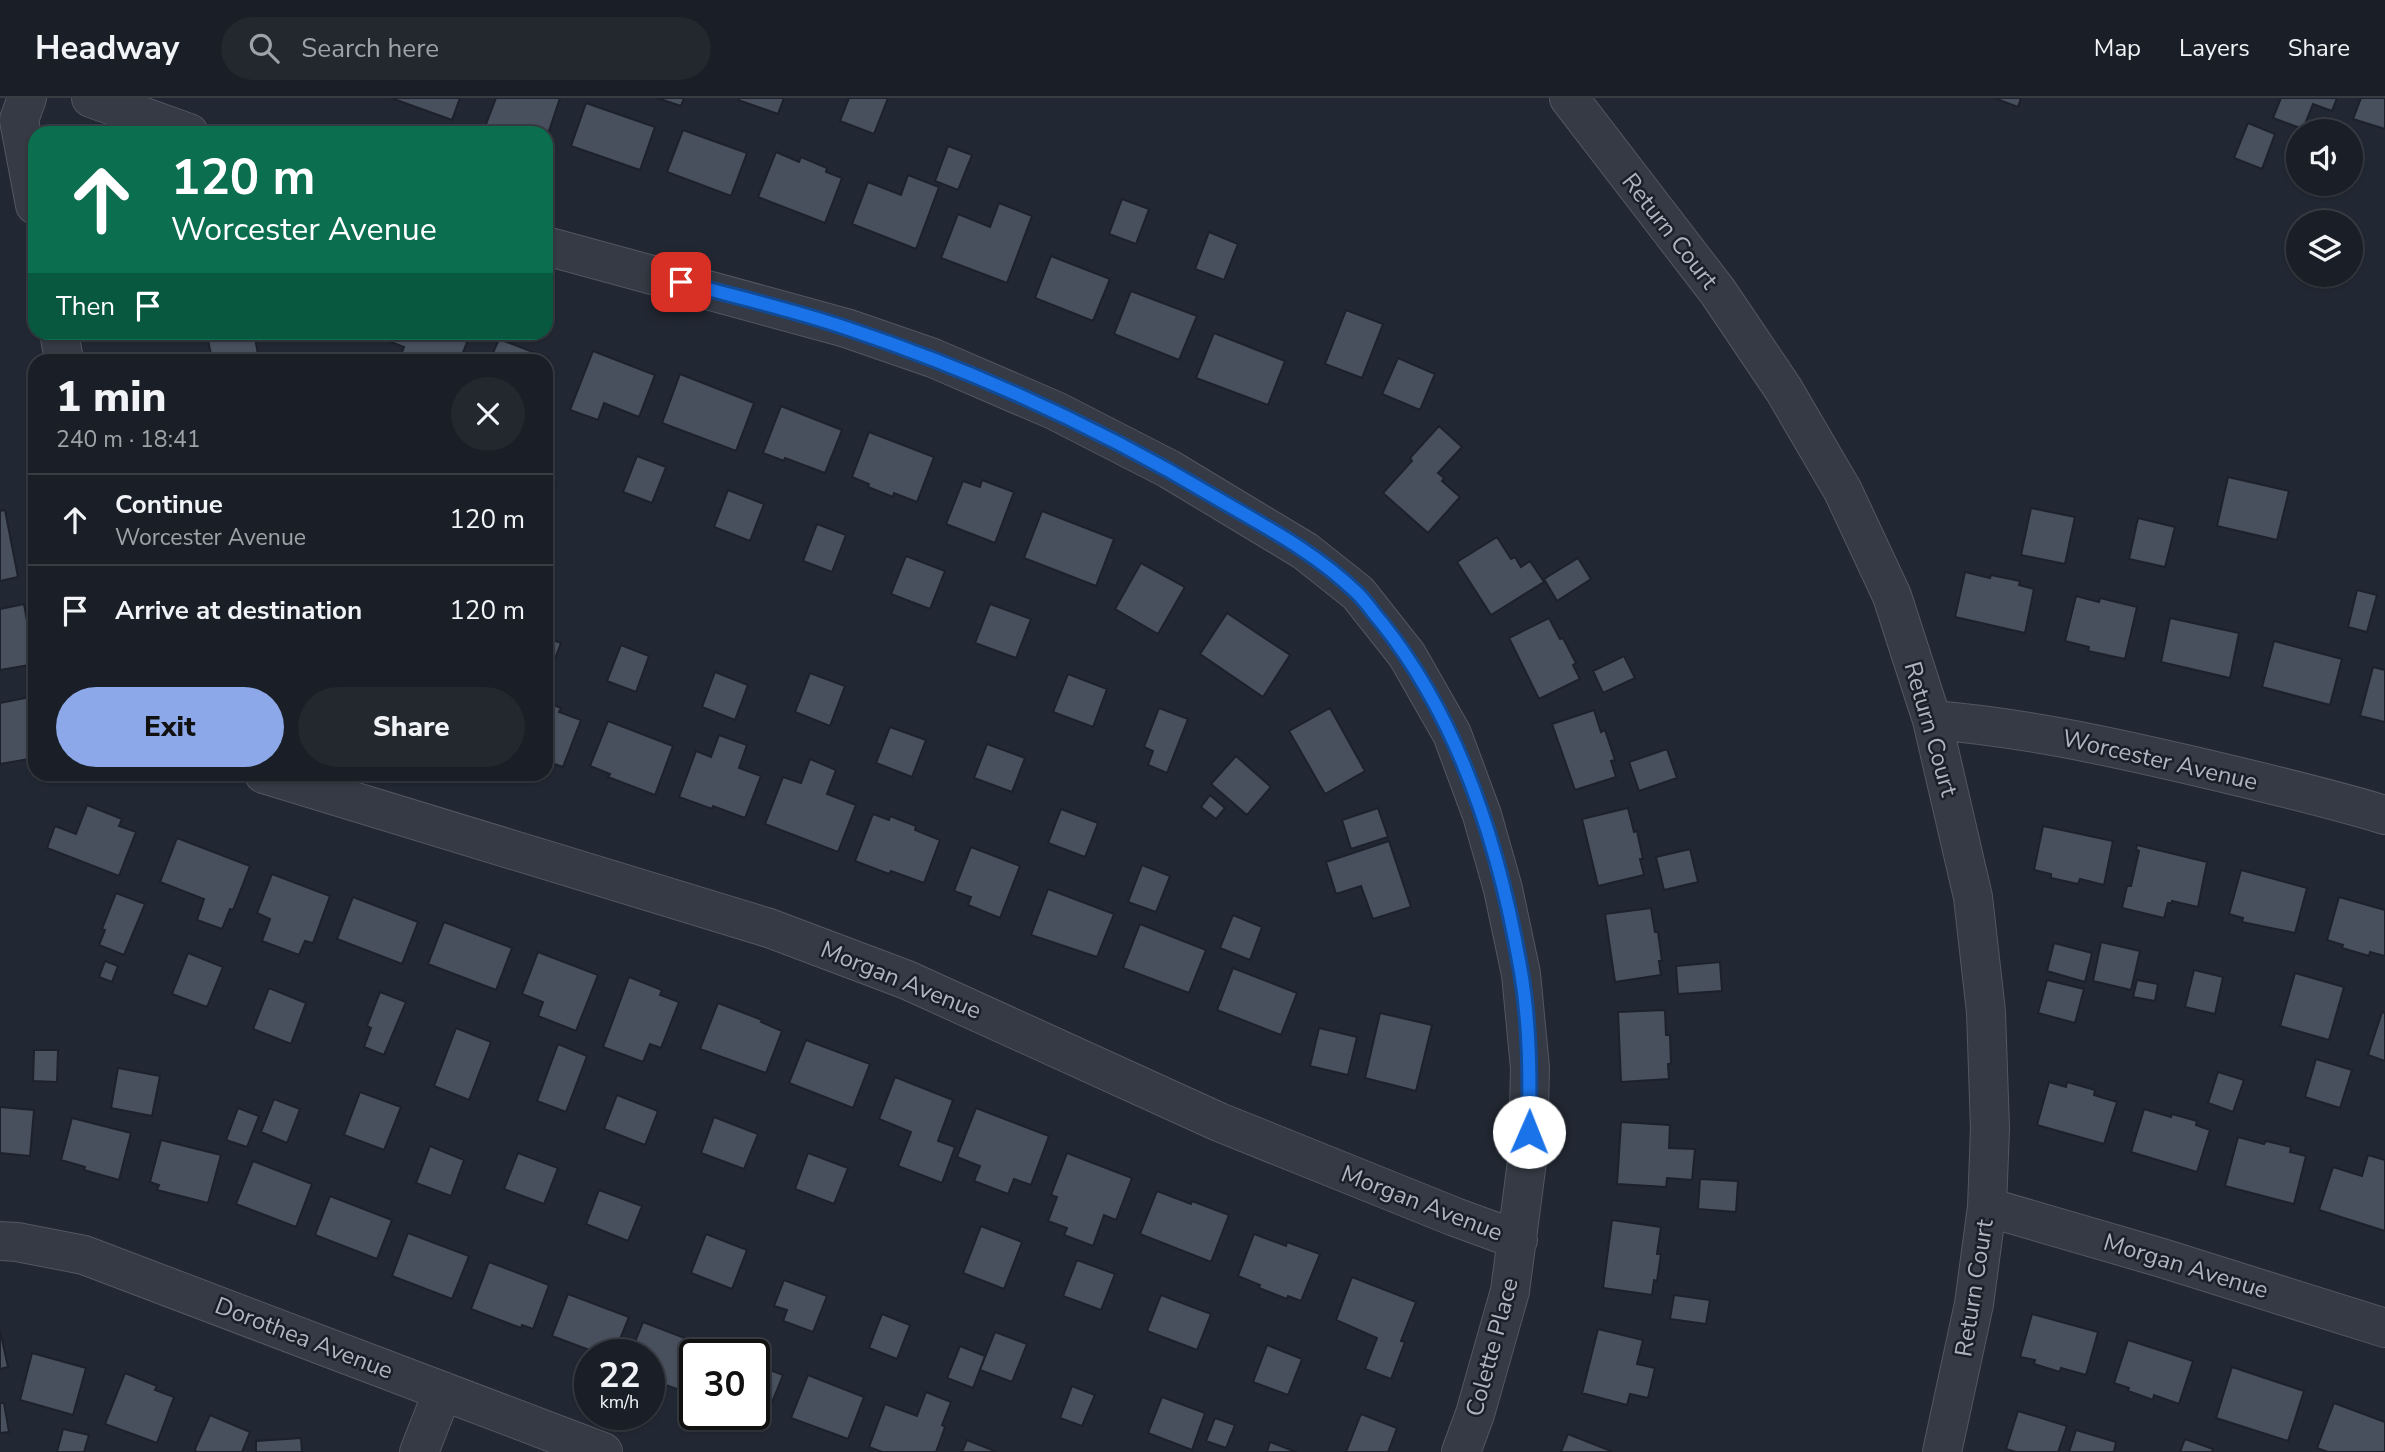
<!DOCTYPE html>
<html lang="en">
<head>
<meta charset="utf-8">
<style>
	:root { --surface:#1a1e26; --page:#23272e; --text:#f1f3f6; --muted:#9fa2a7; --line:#383c43; --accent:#8ca8e9 }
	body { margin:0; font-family:"Nunito Sans",sans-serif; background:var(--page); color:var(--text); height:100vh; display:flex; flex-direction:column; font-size:26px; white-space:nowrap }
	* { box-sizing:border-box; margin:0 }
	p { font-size:23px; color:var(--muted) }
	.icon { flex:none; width:38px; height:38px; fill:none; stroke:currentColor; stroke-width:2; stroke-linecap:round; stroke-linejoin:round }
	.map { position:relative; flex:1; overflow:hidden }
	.sheet { position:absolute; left:28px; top:256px; width:525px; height:427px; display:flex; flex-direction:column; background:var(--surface); border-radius:21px; box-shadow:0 2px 5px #0004,0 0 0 2px var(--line) }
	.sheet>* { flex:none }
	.guide { position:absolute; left:28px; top:28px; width:525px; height:214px; border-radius:21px; box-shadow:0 2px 5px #0004,0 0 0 2px var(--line); background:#0b6e4f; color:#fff; overflow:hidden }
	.buttons { position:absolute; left:2286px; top:21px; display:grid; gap:14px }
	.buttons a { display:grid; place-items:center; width:77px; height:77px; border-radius:50%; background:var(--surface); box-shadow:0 2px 5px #0004,0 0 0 2px var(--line); font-size:35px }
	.speed { position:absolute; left:574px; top:1241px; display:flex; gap:14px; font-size:35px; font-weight:700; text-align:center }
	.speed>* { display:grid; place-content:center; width:91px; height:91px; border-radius:50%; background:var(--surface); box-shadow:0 2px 5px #0004,0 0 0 2px var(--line); line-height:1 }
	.speed small { font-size:18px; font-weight:400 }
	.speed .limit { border:4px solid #111; border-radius:10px; background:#fff; color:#111 }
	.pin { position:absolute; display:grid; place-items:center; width:60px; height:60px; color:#fff; margin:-30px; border-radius:14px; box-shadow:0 4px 10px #0006 }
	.me { position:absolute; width:77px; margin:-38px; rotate:1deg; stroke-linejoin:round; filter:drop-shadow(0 0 5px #0008) }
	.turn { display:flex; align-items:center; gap:24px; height:147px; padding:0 28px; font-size:32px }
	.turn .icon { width:91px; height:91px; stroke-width:2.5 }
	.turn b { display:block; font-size:49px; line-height:60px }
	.then { display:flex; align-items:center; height:66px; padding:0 28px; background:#0003; gap:14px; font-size:26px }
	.round { display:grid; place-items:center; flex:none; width:74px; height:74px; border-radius:37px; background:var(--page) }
	.headline { display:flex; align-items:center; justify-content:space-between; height:119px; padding:0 28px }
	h1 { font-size:42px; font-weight:800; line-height:52px }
	.cta { display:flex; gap:14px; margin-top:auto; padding:14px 28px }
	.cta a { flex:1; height:80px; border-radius:42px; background:var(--accent); color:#111; font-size:28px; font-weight:800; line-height:80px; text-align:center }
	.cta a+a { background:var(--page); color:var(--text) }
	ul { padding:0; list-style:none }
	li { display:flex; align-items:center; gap:21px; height:91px; padding:0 28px; border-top:2px solid var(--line) }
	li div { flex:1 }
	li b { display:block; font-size:26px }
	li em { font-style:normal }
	header { display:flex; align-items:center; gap:42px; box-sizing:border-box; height:98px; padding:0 35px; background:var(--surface); border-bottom:2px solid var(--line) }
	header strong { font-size:33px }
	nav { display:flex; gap:38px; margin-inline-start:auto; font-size:24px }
	.search { width:490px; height:63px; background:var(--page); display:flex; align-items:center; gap:18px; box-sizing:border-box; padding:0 24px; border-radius:38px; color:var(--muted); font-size:26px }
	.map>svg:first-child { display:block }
	.building { fill:#484f5d; stroke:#1c212b; stroke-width:2 }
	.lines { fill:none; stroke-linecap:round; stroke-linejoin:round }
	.street-casing { stroke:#525762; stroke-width:40 }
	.street { stroke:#353a44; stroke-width:38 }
	.route-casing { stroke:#114b97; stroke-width:18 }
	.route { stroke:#1a73e8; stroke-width:12 }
	.labels { text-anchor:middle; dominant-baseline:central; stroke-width:5; stroke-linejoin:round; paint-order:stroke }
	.street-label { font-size:24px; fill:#afb4c1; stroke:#1a1f28 }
</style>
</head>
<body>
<header>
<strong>Headway</strong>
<div class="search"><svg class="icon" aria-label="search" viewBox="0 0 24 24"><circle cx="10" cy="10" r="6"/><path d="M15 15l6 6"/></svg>Search here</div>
<nav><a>Map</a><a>Layers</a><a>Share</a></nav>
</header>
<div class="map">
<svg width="2385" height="1354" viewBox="0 0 2385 1354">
	<rect width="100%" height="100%" fill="#222833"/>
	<path class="building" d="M391 0H460L452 22Z
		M496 0H560L546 42V35H501L485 29Z
		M657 0H684L681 8Z
		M739 0H784L778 16 738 2Z
		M849 0H888L874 36 840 23Z
		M1994 0H2021L2018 9Z
		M2281 0H2337L2332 13 2313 6 2303 31 2273 20Z
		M2361 0H2385V31L2353 21Z
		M586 5 655 29 640 72 571 48Z
		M2248 25 2275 36 2262 71 2234 60Z
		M683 32 747 55 731 98 667 74Z
		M948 48 972 57 958 92 935 83Z
		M776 54 799 64 801 59 827 70 826 74 842 80 825 125 758 99Z
		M908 77 939 89 916 151 852 126 868 84 901 97Z
		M1122 101 1149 111 1136 146 1109 136Z
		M999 105 1032 118 1007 185 941 160 958 116 990 129Z
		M1209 134 1238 146 1224 182 1195 171Z
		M1051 158 1110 181 1093 223 1035 200Z
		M1131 193 1197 218 1179 262 1114 236Z
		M1346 212 1383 226 1362 280 1325 266Z
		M219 234H254L259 262H212L207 237Z
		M350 234H368L366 241Z
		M389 234H471L460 262H399L404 249 386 242Z
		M1214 235 1285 263 1268 307 1196 280Z
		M499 241 549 260 546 267V262H490Z
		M593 253 655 277 639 319 604 305 598 322 570 312Z
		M1398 260 1435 276 1420 312 1382 296Z
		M680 276 754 305 736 353 662 325Z
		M781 308 842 332 825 375 785 360 784 363 763 355Z
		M1439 328 1462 349 1438 375 1444 380 1442 383 1460 399 1428 435 1383 395 1412 363 1410 360Z
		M869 334 934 359 917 404 894 395 893 399 868 389 869 386 852 379Z
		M637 358 666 369 652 405 623 394Z
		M2228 379 2289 393 2277 442 2217 428Z
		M546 381 555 385 546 408Z
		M982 382 1014 394 995 445 946 426 963 383 980 389Z
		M728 392 764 406 750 443 714 429Z
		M2031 410 2075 419 2065 466 2021 457Z
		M5 412 18 479 0 483V413Z
		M1042 413 1114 441 1096 488 1024 460Z
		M2138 420 2175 429 2165 469 2129 461Z
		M817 426 846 437 832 474 803 463Z
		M1497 439 1511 461 1515 459 1521 469 1530 463 1544 484 1491 517 1457 464Z
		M906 458 945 473 930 511 891 496Z
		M1578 460 1591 481 1557 503 1544 481Z
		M1141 465 1185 489 1158 536 1115 511Z
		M1965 474 1990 480 1991 477 2020 483 2019 487 2034 491 2025 535 1955 519Z
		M2357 492 2377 497 2367 534 2348 529Z
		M2076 498 2099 504 2100 500 2137 509 2125 561 2088 553 2089 549 2065 543Z
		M24 506 35 566 0 572V511Z
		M990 506 1031 521 1016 560 975 545Z
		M1227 515 1290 557 1263 599 1200 556Z
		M1549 520 1560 541 1563 540 1576 565 1573 567 1580 581 1539 601 1509 540Z
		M2170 520 2239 535 2230 580 2161 564Z
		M546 539 561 545 547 581 546 580Z
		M2274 543 2342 561 2330 607 2262 589Z
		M621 547 649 558 636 594 607 583Z
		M1624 558 1635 580 1603 595 1593 573Z
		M2373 569 2385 572V624L2360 618Z
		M715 574 748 587 735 622 702 609Z
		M810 575 845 588 830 628 795 614Z
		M1068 576 1107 591 1093 629 1053 614Z
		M35 598V660L0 666V605Z
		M546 604 561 610 559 614 581 622 563 669 546 663Z
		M1159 610 1188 621 1167 675 1148 667 1153 653 1144 649Z
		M1330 610 1365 673 1325 696 1289 633Z
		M1594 612 1601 634 1605 632 1615 662 1611 663 1616 679 1575 692 1552 626Z
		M608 623 673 648 655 697 608 679 610 676 590 668Z
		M890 629 926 642 912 679 876 665Z
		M719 637 747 647 739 670 761 678 745 720 713 708 712 711 679 699 696 653 711 659Z
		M987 646 1025 660 1012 694 974 680Z
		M1667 651 1677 680 1639 693 1629 664Z
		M1236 658 1271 689 1247 717 1211 686Z
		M810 661 836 672 827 696 856 707 838 754 765 726 783 679 801 685Z
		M1210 697 1225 710 1216 721 1201 709Z
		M87 707 122 721 119 728 136 734 119 778 47 750 55 728 76 736Z
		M1378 710 1388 739 1351 751 1342 722Z
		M1628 710 1634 734 1637 733 1643 761H1640L1644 777 1598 788 1582 721Z
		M1061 711 1098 725 1085 759 1048 745Z
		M873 716 889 722 890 718 916 728 915 732 940 742 924 785 891 773 889 776 855 763Z
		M2043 728 2113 743 2104 787 2080 781 2078 786 2051 780V776L2034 772Z
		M177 740 250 768 233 812 230 811 222 831 197 822 204 801 160 784Z
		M1389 743 1411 809 1373 821 1361 788 1336 796 1326 764Z
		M2137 747 2207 764 2198 809 2172 803V805H2168L2164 820 2122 810 2127 788H2131L2139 753 2136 751Z
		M971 749 1020 768 1000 820 968 807 971 799 954 793Z
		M1690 751 1698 784 1664 792 1656 759Z
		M1142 767 1170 778 1156 814 1128 804Z
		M2241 772 2307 790 2295 835 2242 824 2243 820 2229 816Z
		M272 776 330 798 313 845 305 843 299 857 262 843 270 821 257 815Z
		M1048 791 1114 816 1097 859 1031 837Z
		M116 795 145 806 124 857 99 847 105 832 102 831Z
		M353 799 418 824 402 866 337 841Z
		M2339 799 2385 812V858L2370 854 2369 858 2342 850 2343 847 2327 842Z
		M1651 810 1655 834H1658L1662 863H1659L1661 877 1615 884 1605 816Z
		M1233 817 1262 829 1250 862 1220 850Z
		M444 824 512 850 496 892 428 866Z
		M1140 826 1206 852 1189 895 1123 870Z
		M2101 844 2140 853 2131 892 2093 883Z
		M2054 845 2092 855 2085 884 2047 873Z
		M538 854 598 877 576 933 538 918 543 904 522 896Z
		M188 855 223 869 207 909 172 896Z
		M105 863 118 868 112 884 99 879Z
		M1720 864 1722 893 1678 896 1676 868Z
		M1233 870 1297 895 1281 937 1217 912Z
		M2194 872 2223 879 2215 916 2185 909Z
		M2295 875 2344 889 2329 942 2280 928Z
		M629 879 662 892 660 897 679 904 661 950 650 946 643 964 603 949Z
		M2047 882 2084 891 2075 925 2038 915Z
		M2137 882 2158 886 2155 903 2133 899Z
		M269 890 306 905 291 946 253 931Z
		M380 894 406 904 384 957 364 949 371 930 367 928Z
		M718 905 762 922 761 924 782 933 766 975 700 951Z
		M1665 912 1666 937H1670L1671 966H1668L1669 981 1621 984 1618 914Z
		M2382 914 2385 915V963L2368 957Z
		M1380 915 1432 927 1416 993 1365 980Z
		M456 930 491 944 469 1002 434 988Z
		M1319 930 1357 939 1348 977 1310 968Z
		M806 942 870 966 853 1010 789 985Z
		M558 946 587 958 566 1014 537 1003Z
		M34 952H58L57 984 33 983Z
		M2316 961 2352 972 2340 1010 2305 999Z
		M118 970 160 978 152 1018 111 1010Z
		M2218 974 2244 982 2233 1014 2208 1005Z
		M895 979 953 1002 938 1043 955 1049 942 1085 898 1068 911 1034 879 1021Z
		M2049 984 2066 989 2067 984 2095 992 2094 997 2117 1004 2104 1046 2037 1027Z
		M360 994 401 1009 384 1052 344 1037Z
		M617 997 658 1013 645 1047 604 1031Z
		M274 1001 300 1011 287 1045 261 1034Z
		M0 1009 34 1012 30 1058 0 1055Z
		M238 1010 259 1018 247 1049 226 1042Z
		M976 1010 1049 1038 1031 1087 1014 1081 1008 1096 974 1083 980 1068 957 1059Z
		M2144 1011 2171 1019 2172 1016 2197 1023 2196 1027 2210 1032 2197 1074 2131 1054Z
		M714 1019 758 1036 744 1071 701 1055Z
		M72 1020 131 1035 119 1082 84 1072 85 1069 61 1062Z
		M1621 1024 1670 1027 1669 1050 1695 1051 1692 1082 1667 1080 1666 1089 1617 1086Z
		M2238 1039 2264 1046 2266 1043 2291 1049 2290 1054 2306 1058 2294 1106 2225 1088Z
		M161 1042 221 1057 208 1105 157 1092 159 1087 150 1084Z
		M430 1048 464 1062 451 1098 416 1085Z
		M518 1055 558 1070 544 1106 504 1091Z
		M808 1055 848 1070 834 1106 795 1091Z
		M1067 1055 1132 1080 1116 1122 1104 1117 1093 1148 1064 1137 1067 1130 1048 1123 1057 1099 1051 1097Z
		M2368 1057 2385 1062V1133L2319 1112 2333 1069 2362 1078Z
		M253 1063 312 1086 296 1129 236 1106Z
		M1700 1081 1738 1083 1736 1114 1698 1111Z
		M599 1092 642 1108 628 1143 586 1126Z
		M1157 1093 1191 1106 1192 1103 1229 1117 1211 1164 1140 1136Z
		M330 1098 392 1122 377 1161 315 1137Z
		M1612 1122 1661 1129 1657 1156H1661L1657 1183 1654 1182 1652 1197 1603 1190Z
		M981 1128 1022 1144 1004 1191 963 1175Z
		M408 1135 469 1158 452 1201 392 1178Z
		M706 1136 747 1152 732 1191 691 1175Z
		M1254 1136 1286 1148 1287 1144 1320 1156 1301 1203 1288 1198 1287 1201 1259 1190 1260 1187 1238 1178Z
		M1077 1162 1115 1176 1101 1212 1063 1198Z
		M489 1164 549 1187 533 1231 522 1227 521 1230 471 1211Z
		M1352 1179 1416 1204 1401 1243 1405 1244 1391 1281 1365 1271 1377 1240 1336 1222Z
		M784 1182 827 1198 813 1234 783 1223 787 1212 774 1208Z
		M568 1196 629 1219 614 1256H600L552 1238Z
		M1161 1197 1211 1216 1197 1252 1147 1233Z
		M1674 1197 1710 1202 1706 1226 1670 1221Z
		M882 1216 910 1227 897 1261 869 1250Z
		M2032 1216 2098 1234 2086 1277 2061 1270 2060 1274 2034 1266 2035 1262 2020 1259Z
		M643 1224 703 1247 699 1256H695V1268L685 1294 649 1281 651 1275H649V1256H630Z
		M1598 1231 1643 1242 1637 1266 1655 1270 1648 1300 1630 1296 1627 1307 1582 1295Z
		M0 1232 8 1269 0 1271Z
		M995 1234 1027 1246 1012 1284 980 1272Z
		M2128 1242 2193 1263 2179 1306 2154 1297 2153 1302 2128 1293 2129 1290 2114 1285Z
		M1267 1247 1302 1261 1288 1297 1253 1284Z
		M960 1248 985 1258 973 1290 947 1280Z
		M32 1255 86 1270 73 1317 20 1302Z
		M754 1266 783 1277 765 1322 750 1316H754Z
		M2232 1269 2304 1293 2288 1343 2216 1320Z
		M125 1275 157 1288 155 1292 174 1299 157 1345 105 1326Z
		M808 1277 864 1299 848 1341 791 1320Z
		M1072 1288 1095 1297 1082 1328 1060 1320Z
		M926 1294 951 1304 942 1327 945 1329 936 1354H882L869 1349 885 1306 917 1318Z
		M1162 1299 1205 1315 1192 1352 1148 1335Z
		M0 1305H4L9 1334 0 1335Z
		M2334 1305 2385 1324V1354H2328L2317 1350Z
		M2018 1313 2067 1328 2058 1354H2016L2006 1351Z
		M1361 1316 1397 1330 1388 1354H1346Z
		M210 1317 250 1334 242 1354H196L195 1351Z
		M1215 1320 1235 1327 1226 1350 1206 1343Z
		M63 1331 89 1337 84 1354H57Z
		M2076 1332 2116 1344 2114 1354H2069Z
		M1568 1336 1611 1353 1610 1354H1561Z
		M301 1340 302 1354H256V1343Z
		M2185 1341 2213 1351 2212 1354H2180Z
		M967 1342 997 1354H962Z
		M1270 1344 1296 1354H1267Z"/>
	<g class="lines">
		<defs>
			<path id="street" d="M27 0 19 22 35 107
				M91 0 189 35
				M1569 0 1718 194 1784 292 1843 393 1892 498 1932 622 1973 799 1986 914 1990 1030 1987 1109 1974 1206 1942 1354
				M546 148 846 230 933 260 1056 313 1169 371 1305 453 1358 495 1407 557 1452 636 1482 717 1503 791 1521 876 1530 970 1528 1056 1510 1193 1475 1316 1461 1354
				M59 234 64 262
				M1932 622C2021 629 2108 648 2194 668 2258 683 2322 698 2385 717
				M264 676 769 830 907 882 1219 1024 1455 1119 1518 1142
				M1987 1109 2162 1160 2385 1230
				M0 1143 17 1144 84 1157 603 1354
				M419 1354 443 1293"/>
		</defs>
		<use href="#street" class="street-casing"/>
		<use href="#street" class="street"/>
	</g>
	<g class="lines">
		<defs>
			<path id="route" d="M681 184C737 199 794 212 849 231 978 274 1101 331 1218 401 1266 429 1316 455 1356 494 1366 503 1373 515 1382 525 1461 624 1500 751 1521 874 1530 927 1530 981 1529 1034"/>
		</defs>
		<use href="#route" class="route-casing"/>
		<use href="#route" class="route"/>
	</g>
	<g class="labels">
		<g class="street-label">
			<text transform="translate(1670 133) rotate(52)">Return Court</text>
			<text transform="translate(1931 631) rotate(74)">Return Court</text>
			<text transform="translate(2160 662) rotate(13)">Worcester Avenue</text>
			<text transform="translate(901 882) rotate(22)">Morgan Avenue</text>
			<text transform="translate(1422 1105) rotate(21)">Morgan Avenue</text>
			<text transform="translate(2186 1168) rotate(17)">Morgan Avenue</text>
			<text transform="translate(1974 1190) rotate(-81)">Return Court</text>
			<text transform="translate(304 1240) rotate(21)">Dorothea Avenue</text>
			<text transform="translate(1492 1249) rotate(-75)">Colette Place</text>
		</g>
	</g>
</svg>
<div class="buttons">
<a><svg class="icon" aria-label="sound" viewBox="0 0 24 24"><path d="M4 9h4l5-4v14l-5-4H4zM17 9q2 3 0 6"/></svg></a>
<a><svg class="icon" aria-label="layers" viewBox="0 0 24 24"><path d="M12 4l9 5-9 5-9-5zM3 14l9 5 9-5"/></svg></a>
</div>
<div class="speed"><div>22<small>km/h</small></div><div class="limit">30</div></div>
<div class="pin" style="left:681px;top:184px;background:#d93025"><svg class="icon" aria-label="arrive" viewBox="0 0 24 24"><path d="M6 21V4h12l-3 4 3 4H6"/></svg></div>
<svg class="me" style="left:1529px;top:1034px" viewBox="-20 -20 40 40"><circle r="19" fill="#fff"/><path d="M0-13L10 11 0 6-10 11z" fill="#1a73e8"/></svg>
<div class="guide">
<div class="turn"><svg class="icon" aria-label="ahead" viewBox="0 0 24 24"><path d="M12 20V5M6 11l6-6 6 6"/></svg><div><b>120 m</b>Worcester Avenue</div></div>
<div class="then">Then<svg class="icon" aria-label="arrive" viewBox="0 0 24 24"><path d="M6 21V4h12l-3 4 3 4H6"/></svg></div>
</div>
<section class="sheet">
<div class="headline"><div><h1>1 min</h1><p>240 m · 18:41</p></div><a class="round"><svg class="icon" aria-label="close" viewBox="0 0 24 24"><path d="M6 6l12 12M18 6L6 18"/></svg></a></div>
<ul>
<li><svg class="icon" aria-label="ahead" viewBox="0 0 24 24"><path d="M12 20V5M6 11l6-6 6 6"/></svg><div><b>Continue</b><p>Worcester Avenue</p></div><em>120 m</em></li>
<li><svg class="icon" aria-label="arrive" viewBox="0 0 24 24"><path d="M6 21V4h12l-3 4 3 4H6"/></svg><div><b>Arrive at destination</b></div><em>120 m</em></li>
</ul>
<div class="cta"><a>Exit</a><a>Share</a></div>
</section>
</div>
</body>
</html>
